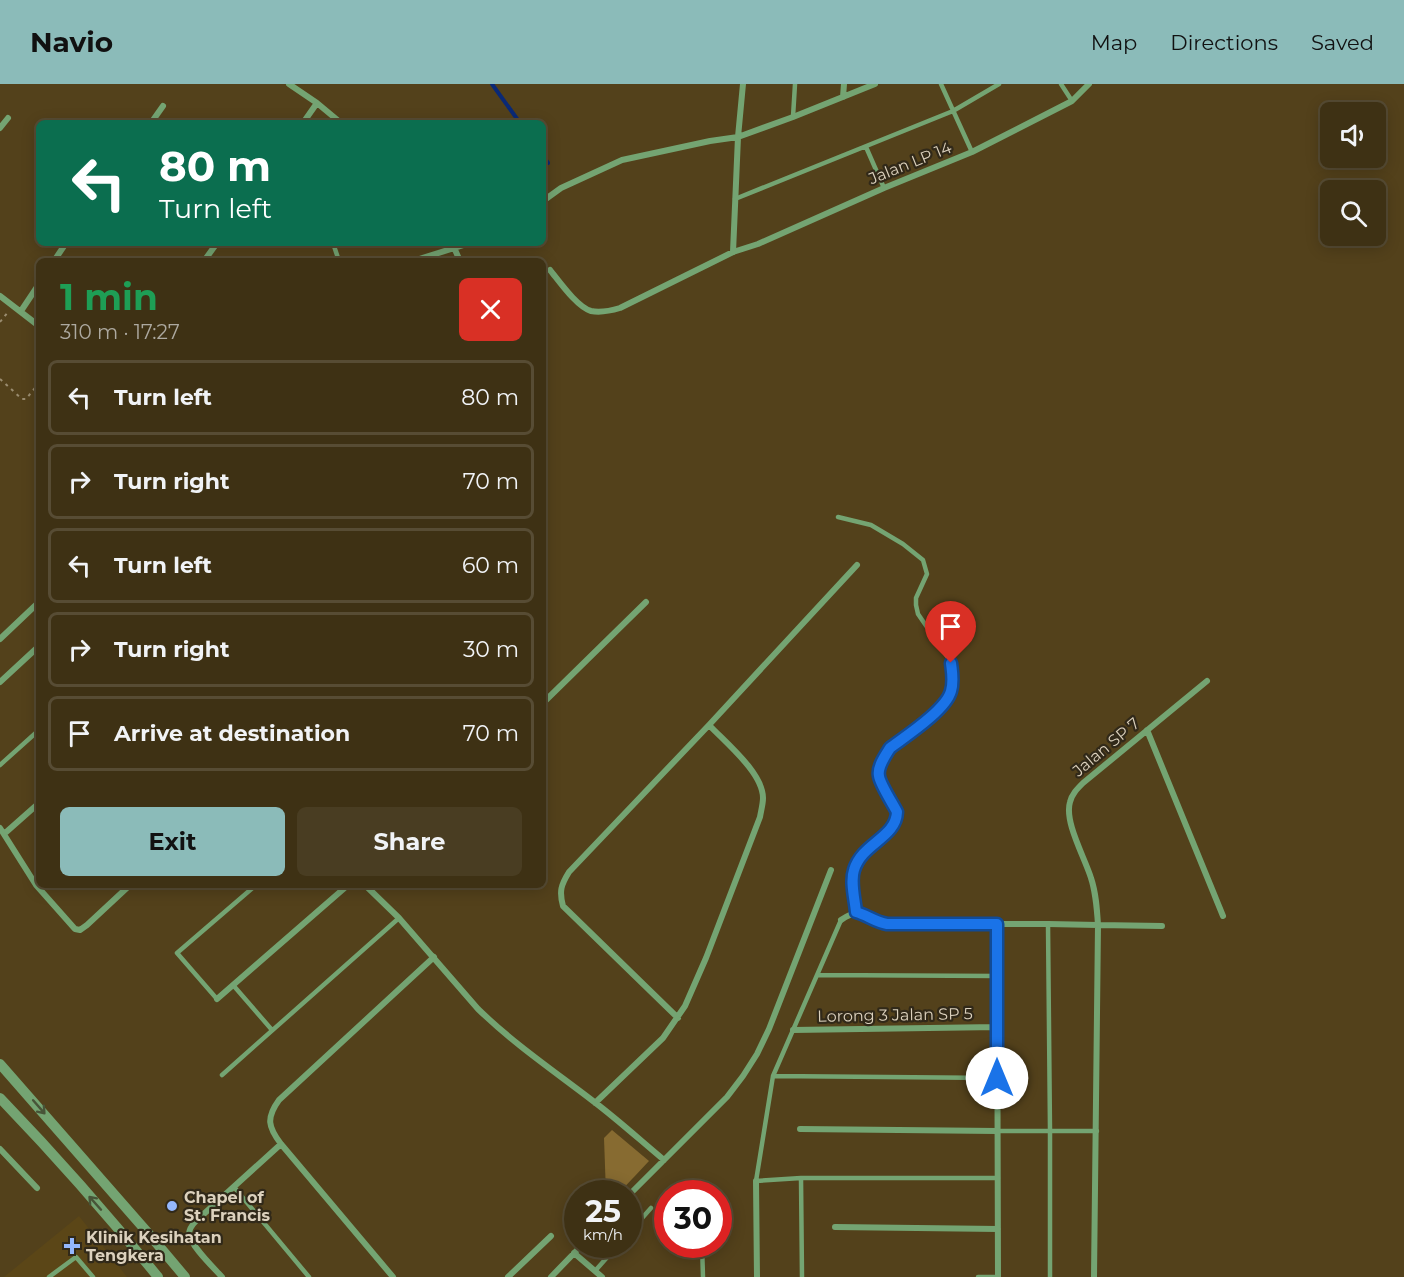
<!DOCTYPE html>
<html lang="en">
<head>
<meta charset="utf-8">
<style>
	:root { --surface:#3e3114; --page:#493d22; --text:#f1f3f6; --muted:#ada9a0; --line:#574c34; --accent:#8bbbb9 }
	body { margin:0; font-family:Montserrat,sans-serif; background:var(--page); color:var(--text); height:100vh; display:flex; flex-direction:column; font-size:22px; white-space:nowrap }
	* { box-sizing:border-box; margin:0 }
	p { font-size:20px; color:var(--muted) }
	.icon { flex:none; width:33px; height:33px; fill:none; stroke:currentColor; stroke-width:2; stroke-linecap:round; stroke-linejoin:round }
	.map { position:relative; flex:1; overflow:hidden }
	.sheet { position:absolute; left:36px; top:174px; width:510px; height:630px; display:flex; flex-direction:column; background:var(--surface); border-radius:9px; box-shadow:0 3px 15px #0003,0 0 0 2px var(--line) }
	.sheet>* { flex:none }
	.banner { position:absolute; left:36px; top:36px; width:510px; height:126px; border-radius:9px; box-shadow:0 3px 15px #0003,0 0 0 2px var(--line); background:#0b6e4f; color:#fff; overflow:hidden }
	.tools { position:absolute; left:1320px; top:18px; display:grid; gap:12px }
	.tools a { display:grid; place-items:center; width:66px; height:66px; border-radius:9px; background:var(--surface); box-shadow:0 3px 15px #0003,0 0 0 2px var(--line); font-size:30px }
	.speed { position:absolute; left:564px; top:1096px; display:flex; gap:12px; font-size:30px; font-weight:700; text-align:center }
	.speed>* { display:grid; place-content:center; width:78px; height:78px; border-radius:50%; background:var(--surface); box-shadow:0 3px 15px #0003,0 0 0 2px var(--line); line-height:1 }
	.speed small { font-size:15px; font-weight:400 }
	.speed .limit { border:9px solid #d22; background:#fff; color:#111 }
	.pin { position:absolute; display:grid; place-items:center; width:51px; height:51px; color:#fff; margin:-62px -26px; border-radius:50% 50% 50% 0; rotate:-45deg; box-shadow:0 0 6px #0007 }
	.pin .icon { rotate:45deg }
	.me { position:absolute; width:66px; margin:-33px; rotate:0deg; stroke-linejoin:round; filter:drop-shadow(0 0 4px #0008) }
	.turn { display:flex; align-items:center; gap:21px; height:126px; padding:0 24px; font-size:27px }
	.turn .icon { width:78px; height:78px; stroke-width:2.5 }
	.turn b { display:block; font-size:42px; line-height:51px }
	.round { display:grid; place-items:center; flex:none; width:63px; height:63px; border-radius:9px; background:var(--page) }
	.overview { display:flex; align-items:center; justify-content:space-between; height:102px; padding:0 24px }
	h1 { font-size:36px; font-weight:700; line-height:45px; color:#1e9e55 }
	.button { display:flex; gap:12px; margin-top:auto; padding:12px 24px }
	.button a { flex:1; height:69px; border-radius:9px; background:var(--accent); color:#111; font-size:24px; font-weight:700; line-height:69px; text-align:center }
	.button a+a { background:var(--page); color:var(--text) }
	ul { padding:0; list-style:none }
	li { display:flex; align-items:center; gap:18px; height:75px; margin:0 12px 9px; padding:0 12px; border:3px solid var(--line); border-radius:9px }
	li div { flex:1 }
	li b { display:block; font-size:22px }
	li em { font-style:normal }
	header { display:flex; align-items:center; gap:36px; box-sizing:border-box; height:84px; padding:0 30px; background:var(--accent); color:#111 }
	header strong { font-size:28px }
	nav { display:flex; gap:33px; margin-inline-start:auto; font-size:21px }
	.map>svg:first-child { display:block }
	.built { fill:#5b4617 }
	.green { fill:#876b31 }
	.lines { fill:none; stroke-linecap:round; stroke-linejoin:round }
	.stream { stroke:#0a2976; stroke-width:4 }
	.path { stroke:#9a8c6f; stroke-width:2; stroke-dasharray:3 4.5; stroke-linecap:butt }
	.service { stroke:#74a472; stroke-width:4.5 }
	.minor { stroke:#74a472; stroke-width:6 }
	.tertiary { stroke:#74a472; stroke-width:10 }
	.oneway { stroke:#485438 }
	.route-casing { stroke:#114b97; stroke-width:15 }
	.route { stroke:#1a73e8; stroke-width:10 }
	.poi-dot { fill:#94b7fd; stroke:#312919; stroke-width:2 }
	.labels { text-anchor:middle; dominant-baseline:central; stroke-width:4.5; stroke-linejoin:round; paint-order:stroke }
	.street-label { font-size:16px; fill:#dcd1bd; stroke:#312919 }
	.poi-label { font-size:16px; font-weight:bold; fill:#dcd1bd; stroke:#312919; text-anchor:start }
</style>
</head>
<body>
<header>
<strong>Navio</strong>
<nav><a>Map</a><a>Directions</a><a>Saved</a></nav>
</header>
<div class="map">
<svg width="1404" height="1193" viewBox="0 0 1404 1193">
	<rect width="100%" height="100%" fill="#53411b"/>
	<path class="built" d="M79 1132 127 1193H4Z"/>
	<path class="green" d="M612 1046 649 1077 618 1110H606L604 1054Z"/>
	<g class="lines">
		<path class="stream" d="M492 0 520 39
			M543 72 548 79"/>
		<path class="path" d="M0 238 8 228
			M0 295 22 315H26L39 299"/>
		<path class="service" d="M941 0 972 68
			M1061 0 1072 17
			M793 33 795 0
			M866 63 884 104
			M735 115 953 27 999 0
			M333 159 339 177
			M838 433 871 441 903 460 923 476 927 490 916 514V521L918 530 951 578 953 592 951 608 943 622 890 664C885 672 877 683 879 692 880 700 893 720 897 728 896 754 862 759 854 786 850 799 855 816 856 828
			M0 681 39 646
			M1048 840 1050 1046V1193
			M817 891 996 892
			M233 901 272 946
			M217 915 177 869 256 801
			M222 991 399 834
			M773 992 997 994
			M997 1047H1097
			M801 1094H998
			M234 1103 309 1193
			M701 1107V1110
			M628 1150 651 1124
			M702 1161 703 1193
			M595 1187 618 1161
			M49 1193 76 1173 93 1193
			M802 1193 801 1094 756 1097 773 992 841 836
			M978 1193H998"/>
		<path class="minor" d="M289 0 317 19 341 39
			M843 13 844 0
			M151 39 163 22
			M303 39 317 19
			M0 44 8 34
			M543 117 561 104 622 76 710 57 738 53 793 33 875 0
			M452 159 460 177
			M733 168 738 53 743 0
			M54 177 66 159
			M204 177 217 159
			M413 177 470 159
			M550 186C559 197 577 223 591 227 601 229 610 227 620 224L733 168 758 160 884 104 972 68 1072 17 1089 0
			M0 212 39 242
			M21 227 39 200
			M0 555 39 518
			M0 598 39 562
			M543 619 646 518
			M1147 646 1223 832
			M0 744 36 801 75 845 80 846 87 841 130 801
			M4 750 39 719
			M365 801 399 834 478 925C514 960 554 987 593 1017 617 1035 640 1056 664 1076
			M841 836C862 821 866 836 887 840H1048L1098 841 1094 1193
			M997 840 998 1193
			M1162 842 1098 841C1097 825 1096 809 1091 794 1085 774 1064 738 1070 718 1072 710 1077 705 1083 699L1207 597
			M217 915 348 801
			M678 934 563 822C559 807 561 801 569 788L709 641 857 481
			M793 946 997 943
			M595 1019 663 954 685 922 706 874 760 733C761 727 763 720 763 714 763 689 726 659 709 641
			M800 1045 997 1047
			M0 1065 37 1104
			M756 1097 757 1193
			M628 1112 727 1013 743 992 757 970 769 945 831 786
			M835 1143 998 1145
			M574 1169 602 1193
			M222 1193C214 1184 190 1161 189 1150 189 1145 192 1141 196 1137L281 1060
			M393 1193 281 1060C268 1043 266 1034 279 1016L434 873
			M508 1193 551 1152
			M551 1193 582 1161"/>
		<path class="tertiary" d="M0 980 148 1149 185 1193
			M0 1014C55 1071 108 1131 158 1193"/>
	</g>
	<defs><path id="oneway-shaft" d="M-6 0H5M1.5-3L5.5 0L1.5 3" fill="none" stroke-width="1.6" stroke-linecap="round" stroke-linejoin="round" transform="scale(1.5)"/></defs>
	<g class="oneway">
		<use href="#oneway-shaft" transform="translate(39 1023) rotate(49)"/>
		<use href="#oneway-shaft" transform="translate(95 1119) rotate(-132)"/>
	</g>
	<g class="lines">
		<defs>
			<path id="route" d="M951 579C952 588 954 597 951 607 946 626 906 652 890 664 885 672 877 683 879 692 880 700 893 720 897 728 896 754 862 759 854 786 850 798 855 816 856 828 867 831 875 838 887 840H997V994"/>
		</defs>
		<use href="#route" class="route-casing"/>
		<use href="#route" class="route"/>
	</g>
	<g class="poi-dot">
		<circle cx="172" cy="1122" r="6"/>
		<path d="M69 1153h6v6h6v6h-6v6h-6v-6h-6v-6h6z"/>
	</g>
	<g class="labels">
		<g class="street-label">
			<text transform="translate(910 79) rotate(-22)">Jalan LP 14</text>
			<text transform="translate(1106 663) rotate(-40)">Jalan SP 7</text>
			<text transform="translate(895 931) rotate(-1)">Lorong 3 Jalan SP 5</text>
		</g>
		<g class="poi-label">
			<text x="184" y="1113">Chapel of<tspan x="184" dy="18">St. Francis</tspan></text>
			<text x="86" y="1153">Klinik Kesihatan<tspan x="86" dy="18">Tengkera</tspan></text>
		</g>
	</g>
</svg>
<div class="tools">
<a><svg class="icon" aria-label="sound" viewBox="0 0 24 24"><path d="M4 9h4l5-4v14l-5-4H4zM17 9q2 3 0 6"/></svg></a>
<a><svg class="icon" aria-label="search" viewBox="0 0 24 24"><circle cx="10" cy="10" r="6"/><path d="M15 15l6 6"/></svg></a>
</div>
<div class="speed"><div>25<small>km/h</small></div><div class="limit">30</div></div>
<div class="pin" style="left:951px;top:579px;background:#d93025"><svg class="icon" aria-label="arrive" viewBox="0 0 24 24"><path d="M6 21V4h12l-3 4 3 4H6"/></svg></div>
<svg class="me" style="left:997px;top:994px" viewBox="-20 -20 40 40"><circle r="19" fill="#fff"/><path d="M0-13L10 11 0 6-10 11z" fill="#1a73e8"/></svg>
<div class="banner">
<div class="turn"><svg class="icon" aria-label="left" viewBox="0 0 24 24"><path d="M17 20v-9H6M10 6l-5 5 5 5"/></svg><div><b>80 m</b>Turn left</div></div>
</div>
<section class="sheet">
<div class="overview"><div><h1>1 min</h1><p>310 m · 17:27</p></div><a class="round" style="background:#d93025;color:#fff"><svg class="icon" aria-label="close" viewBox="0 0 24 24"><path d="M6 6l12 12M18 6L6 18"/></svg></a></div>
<ul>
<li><svg class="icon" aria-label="left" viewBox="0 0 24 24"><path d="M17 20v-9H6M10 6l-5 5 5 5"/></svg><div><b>Turn left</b></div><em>80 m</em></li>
<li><svg class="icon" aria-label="right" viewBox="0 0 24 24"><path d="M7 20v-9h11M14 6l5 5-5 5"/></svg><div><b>Turn right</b></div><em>70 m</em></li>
<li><svg class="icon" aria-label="left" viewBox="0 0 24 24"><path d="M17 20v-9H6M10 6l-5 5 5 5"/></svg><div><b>Turn left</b></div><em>60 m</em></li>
<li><svg class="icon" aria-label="right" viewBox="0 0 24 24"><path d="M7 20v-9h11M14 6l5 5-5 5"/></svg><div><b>Turn right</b></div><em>30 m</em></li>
<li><svg class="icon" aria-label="arrive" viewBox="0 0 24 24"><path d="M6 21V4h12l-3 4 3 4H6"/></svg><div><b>Arrive at destination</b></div><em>70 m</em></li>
</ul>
<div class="button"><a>Exit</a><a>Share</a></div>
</section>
</div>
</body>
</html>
